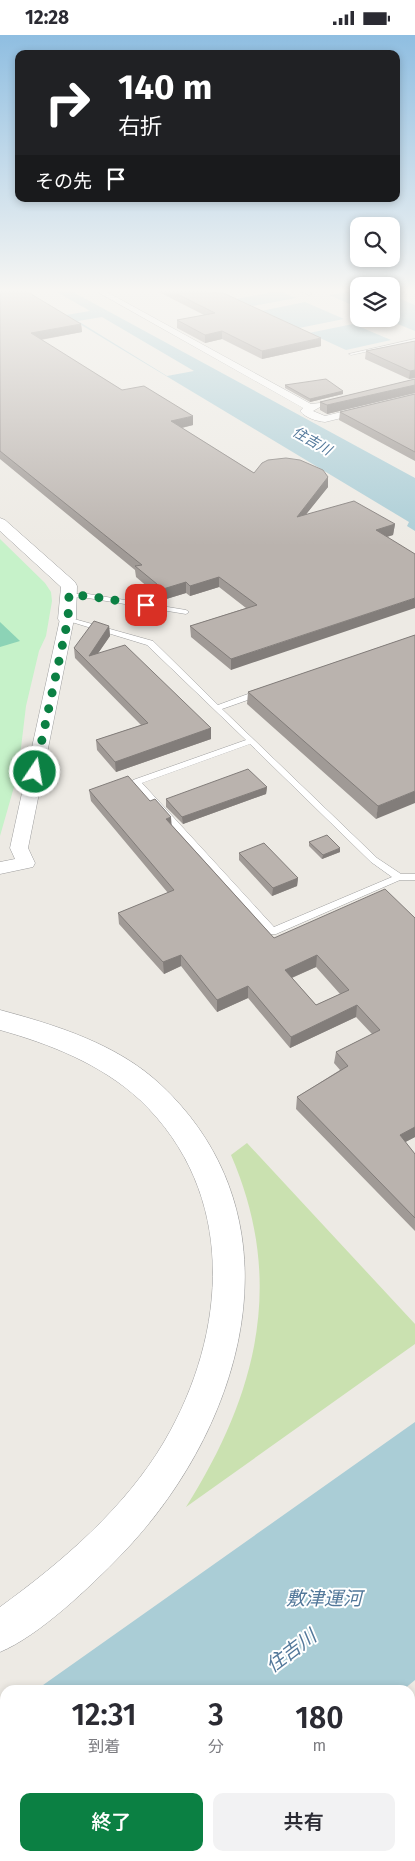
<!DOCTYPE html>
<html lang="ja">
<head>
<meta charset="utf-8">
<style>
	:root { --surface:#fff; --page:#f2f2f3; --text:#2b2b33; --muted:#7c7c81; --accent:#0b8043 }
	body { margin:0; font-family:"Fira Sans","Noto Sans JP",sans-serif; background:var(--page); color:var(--text); height:100vh; display:flex; flex-direction:column; font-size:19px; white-space:nowrap }
	* { box-sizing:border-box; margin:0 }
	p { font-size:16px; color:var(--muted) }
	.icon { flex:none; width:28px; height:28px; fill:none; stroke:currentColor; stroke-width:2; stroke-linecap:round; stroke-linejoin:round }
	.map { position:relative; flex:1; overflow:hidden }
	.drawer { position:absolute; left:0px; top:1650px; width:415px; height:176px; display:flex; flex-direction:column; background:var(--surface); border-radius:15px 15px 0 0; box-shadow:0 2px 8px #0003 }
	.drawer>* { flex:none }
	.banner { position:absolute; left:15px; top:15px; width:385px; height:152px; border-radius:10px; box-shadow:0 2px 8px #0003; background:#202124; color:#fff; overflow:hidden }
	.buttons { position:absolute; left:350px; top:182px; display:grid; gap:10px }
	.buttons a { display:grid; place-items:center; width:50px; height:50px; border-radius:10px; background:var(--surface); box-shadow:0 2px 8px #0003; font-size:25px }
	.pin { position:absolute; display:grid; place-items:center; width:42px; height:42px; color:#fff; margin:-21px; border-radius:10px; box-shadow:0 2px 8px #0006 }
	.me { position:absolute; width:55px; margin:-28px; rotate:12deg; stroke-linejoin:round; filter:drop-shadow(0 0 4px #0008) }
	.turn { display:flex; align-items:center; gap:18px; height:105px; padding:0 20px; font-size:22px }
	.turn .icon { width:65px; height:65px; stroke-width:2.5 }
	.turn b { display:block; font-size:35px; line-height:42px }
	.then { display:flex; align-items:center; height:48px; padding:0 20px; background:#0003; gap:10px; font-size:19px }
	.eta { display:flex; justify-content:space-evenly; align-items:center; height:85px; text-align:center }
	.eta b { font-size:30px; font-weight:600; line-height:35px }
	.action { display:flex; gap:10px; margin-top:auto; padding:10px 20px }
	.action a { flex:1; height:58px; border-radius:10px; background:var(--accent); color:#fff; font-size:20px; font-weight:600; line-height:58px; text-align:center }
	.action a+a { background:var(--page); color:var(--text) }
	.status { display:flex; justify-content:space-between; align-items:center; height:35px; padding:0 25px; background:var(--surface); direction:ltr }
	.status svg { height:14px; fill:currentColor }
	.map>svg:first-child { display:block }
	.grass { fill:#cae1b0 }
	.park { fill:#c6f2c9 }
	.pitch { fill:#8cd3b6 }
	.water { fill:#aacdd6 }
	.pier { fill:#edeae4 }
	.lines { fill:none; stroke-linecap:round; stroke-linejoin:round }
	.service-casing { stroke:#9e9e9e; stroke-width:1 }
	.minor-casing { stroke:#9e9e9e; stroke-width:1 }
	.tertiary-casing { stroke:#9e9e9e; stroke-width:1 }
	.service { fill:#fff; fill-rule:evenodd }
	.minor { fill:#fff; fill-rule:evenodd }
	.tertiary { fill:#fff; fill-rule:evenodd }
	.wall { fill:#a09a96; fill-rule:evenodd }
	.shaded-wall { fill:#827d7a }
	.building { fill:#bab3ae; stroke:#827d7a; fill-rule:evenodd }
	.route { stroke:#0b8043; stroke-width:9; stroke-dasharray:0 16.2 }
	.labels { text-anchor:middle; dominant-baseline:central; stroke-width:4; stroke-linejoin:round; paint-order:stroke }
	.far-water-label { font-size:14px; font-style:italic; fill:#53789a; stroke:#fff }
	.near-water-label { font-size:19px; font-style:italic; fill:#53789a; stroke:#fff }
</style>
</head>
<body>
<div class="status"><b>12:28</b><svg viewBox="0 0 49 12"><path d="M0 12V9h3v3zM5 12V6h3v6zM10 12V3h3v9zM15 12V0h3v12zM26 1h20v11H26zM47 4h2v5h-2z"/></svg></div>
<div class="map">
<svg width="415" height="1826" viewBox="0 0 415 1826">
	<rect width="100%" height="100%" fill="#edeae4"/>
	<path class="grass" d="M247 1108 415 1289V1309L186 1472C257 1359 286 1247 231 1120Z"/>
	<path class="park" d="M0 504 45 548 51 557 52 566 46 601 39 616 26 671 18 738 0 801Z"/>
	<path class="pitch" d="M0 587 20 606 0 612Z"/>
	<path class="water" d="M28 256H71L415 443V496L407 491 409 487 58 276Z
		M279 256 296 263 253 271 236 264Z
		M353 256H359V273L329 260Z
		M391 260 415 270V296L385 284H391Z
		M305 267 344 284 299 293 261 276Z
		M353 289 391 305 346 315 309 298Z
		M415 1387V1645L403 1655H36Z
		M5 1677V1821H200L195 1826H0V1680Z"/>
	<path class="pier" d="M26 256H55L90 276 66 280Z
		M102 282 194 336 167 341 78 286Z"/>
	<g class="lines">
		<defs>
			<path id="service" d="M209 256H217L204 259 208 261 206 262 198 258Z
				M301 256H306L312 259 309 260Z
				M415 304V306L351 320 349 319Z
				M69 559H88L186 575 189 577 186 579 88 563 67 562 66 561Z
				M67 582 153 606 218 670 256 656H262V660L222 674 377 823 401 839H415V845H400L276 899H270L132 747 133 745 246 705 147 610 65 585 63 584ZM250 709 371 827 392 842 274 892 142 748Z"/>
			<path id="minor" d="M96 256H105L311 369 320 368V372L313 376 325 381 415 359V365L325 387C316 386 306 383 300 376L303 373Z
				M67 580 74 584 28 813 35 828 33 832 0 839V827L15 824 10 813 60 584Z
				M415 1721V1757L410 1759V1723Z
				M297 1821H337L335 1826H295Z"/>
			<path id="tertiary" d="M0 483 5 485 75 547 77 551 76 584 73 588 67 589 61 588 58 584 61 552 0 496Z
				M0 975C56 990 117 1009 160 1049 306 1185 244 1393 121 1520 91 1551 39 1601 0 1617V1572C62 1527 125 1473 164 1407 228 1298 238 1158 140 1065 101 1029 50 1009 0 995Z"/>
		</defs>
		<use href="#service" class="service-casing"/>
		<use href="#minor" class="minor-casing"/>
		<use href="#tertiary" class="tertiary-casing"/>
		<use href="#service" class="service"/>
		<use href="#minor" class="minor"/>
		<use href="#tertiary" class="tertiary"/>
	</g>
	<path class="wall" d="M0 256 81 289 82 297 41 305 122 355 193 390 182 393 254 438 328 442V452L306 479 395 489 393 500 387 502 231 635 191 602 190 591 246 573 219 552 190 561 186 558 163 565 136 542 135 535 0 424Z
		M157 256H204L321 311 262 324 222 304 205 308 177 293V285L204 280Z
		M415 306V343L409 344 365 324 366 316Z
		M415 344V358L327 379 320 375V367Z
		M285 350 343 356V359L310 367 285 353Z
		M415 359V426L339 385 340 377Z
		M109 591 110 601 98 618 211 693V704L116 737 97 715 96 705 141 690 75 623 74 613Z
		M415 600 376 784 247 669 248 657Z
		M267 752 266 759 183 789 166 772V764Z
		M89 755 150 766 274 903 415 883V1102L405 1107 415 1119V1196L296 1074 297 1062 340 1035 334 1028 336 1017 372 999 356 982 290 1013 248 963 217 977 181 931 164 939 119 889 118 878 168 858 91 766ZM316 932 340 959 316 970 292 943Z
		M309 807 340 817 322 824 309 811Z
		M239 818 298 843 297 851 272 861 239 825Z"/>
	<path class="shaded-wall" d="M81 289 82 297 32 306 31 298Z
		M222 296V304L205 308V300Z
		M321 303V311L262 324V316Z
		M415 335V343L409 344 410 336Z
		M415 350V358L327 379V370Z
		M343 356V359L310 367V364Z
		M193 381V390L172 395 171 386Z
		M328 442V452L296 492 297 482Z
		M395 489 393 500 375 505 376 495Z
		M219 542V552L190 561V551Z
		M186 547V558L163 565V554Z
		M415 563V573L231 635V624Z
		M109 591 110 601 90 630 89 621Z
		M211 693V704L116 737 115 727Z
		M267 752 266 759 183 789 182 782Z
		M415 756V768L376 784 378 771Z
		M171 782 172 794 166 784Z
		M340 813V817L322 824 323 820Z
		M298 843 297 851 272 861 273 853Z
		M181 920V931L164 939 163 927Z
		M317 920 316 932 284 946 285 935Z
		M248 951V963L217 977V965Z
		M357 970 356 982 290 1013 291 1002Z
		M415 1092V1102L398 1111 400 1100Z"/>
	<path class="building" d="M0 256H26L81 289 31 298 122 355 144 351 193 381 171 386 254 438 262 428 268 425 286 423 300 425 323 435 328 442 297 482 354 466 395 489 376 495 415 519V563L231 624 190 591 257 570 219 542 190 551 186 547 163 554 135 531 142 530 0 416Z
		M171 256H204L208 258 221 257 321 303 262 316 222 296 205 300 177 285 215 278Z
		M415 306V335L410 336 366 316Z
		M326 344 343 356 310 364 285 350Z
		M415 344V350L327 370 320 367Z
		M415 359V417L340 377Z
		M94 586 109 591 89 621 125 610 211 693 115 727 96 705 148 688 74 613Z
		M415 600V756L378 771 248 657Z
		M248 734 267 752 182 782 166 764Z
		M128 741 150 766 155 764 171 782 166 784 274 903 385 854 415 883V1092L400 1100 415 1119V1183L297 1062 348 1031 336 1017 380 995 357 970 291 1002 248 951 217 965 181 920 163 927 118 878 174 855 89 755ZM317 920 349 955 316 970 285 935Z
		M327 800 340 813 323 820 309 807Z
		M264 808 298 843 273 853 239 818Z
		M415 1774V1826H358L363 1821H410V1779Z"/>
	<linearGradient id="sky" x2="0" y2="1"><stop stop-color="#8fbee1"/><stop offset="0.5" stop-color="#f7f6f3"/><stop offset="1" stop-color="#f7f6f3" stop-opacity="0"/></linearGradient>
	<rect width="415" height="511" fill="url(#sky)"/>
	<g class="lines">
		<path class="route" d="M35 737 68 584 69 560 88 561 146 570"/>
	</g>
	<g class="labels">
		<g class="far-water-label">
			<text transform="translate(312 406) rotate(30)">住吉川</text>
		</g>
		<g class="near-water-label">
			<text x="324" y="1563">敷津運河</text>
			<text transform="translate(291 1616) rotate(-37)">住吉川</text>
		</g>
	</g>
</svg>
<div class="buttons">
<a><svg class="icon" aria-label="search" viewBox="0 0 24 24"><circle cx="10" cy="10" r="6"/><path d="M15 15l6 6"/></svg></a>
<a><svg class="icon" aria-label="layers" viewBox="0 0 24 24"><path d="M12 4l9 5-9 5-9-5zM3 14l9 5 9-5"/></svg></a>
</div>
<div class="pin" style="left:146px;top:570px;background:#d93025"><svg class="icon" aria-label="arrive" viewBox="0 0 24 24"><path d="M6 21V4h12l-3 4 3 4H6"/></svg></div>
<svg class="me" style="left:35px;top:737px" viewBox="-20 -20 40 40"><circle r="17" fill="#0b8043" stroke="#fff" stroke-width="3"/><path d="M0-11L8 9 0 5-8 9z" fill="#fff"/></svg>
<div class="banner">
<div class="turn"><svg class="icon" aria-label="right" viewBox="0 0 24 24"><path d="M7 20v-9h11M14 6l5 5-5 5"/></svg><div><b>140 m</b>右折</div></div>
<div class="then">その先<svg class="icon" aria-label="arrive" viewBox="0 0 24 24"><path d="M6 21V4h12l-3 4 3 4H6"/></svg></div>
</div>
<section class="drawer">
<div class="eta">
<div><b>12:31</b><p>到着</p></div>
<div><b>3</b><p>分</p></div>
<div><b>180</b><p>m</p></div>
</div>
<div class="action"><a>終了</a><a>共有</a></div>
</section>
</div>
</body>
</html>
